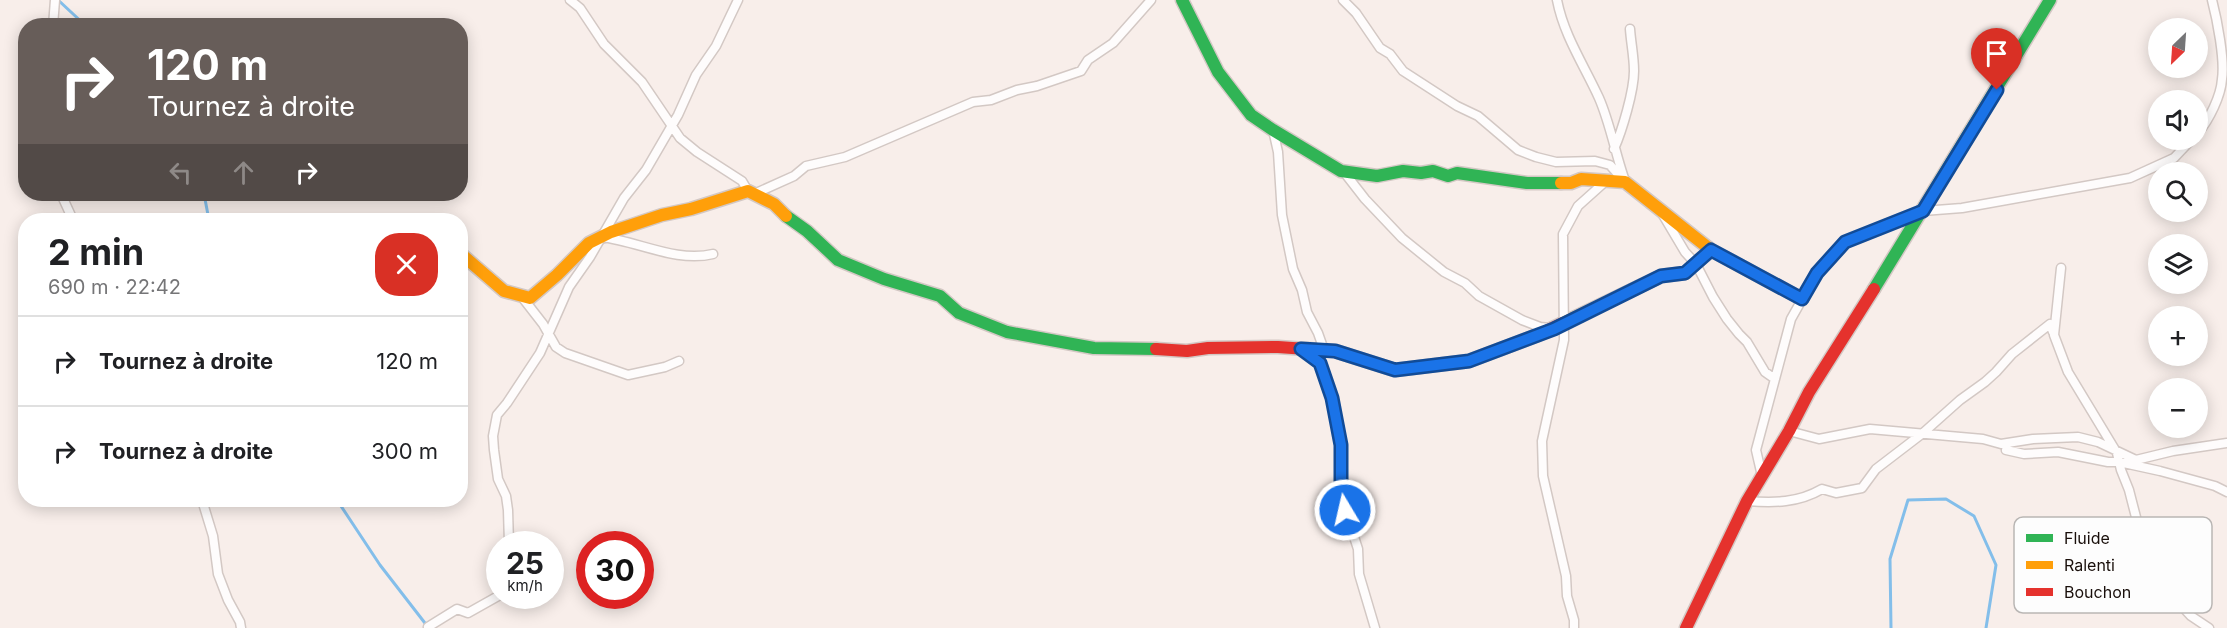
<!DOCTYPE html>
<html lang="fr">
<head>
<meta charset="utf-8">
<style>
	:root { --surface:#fff; --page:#f6f6f6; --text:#202124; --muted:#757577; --line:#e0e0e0 }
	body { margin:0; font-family:Inter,sans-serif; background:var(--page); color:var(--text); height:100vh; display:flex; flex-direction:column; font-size:22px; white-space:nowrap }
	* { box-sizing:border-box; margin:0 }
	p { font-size:20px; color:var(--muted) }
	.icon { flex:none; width:33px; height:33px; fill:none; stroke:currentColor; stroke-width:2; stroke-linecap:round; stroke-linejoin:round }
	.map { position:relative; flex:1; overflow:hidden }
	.details { position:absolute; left:18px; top:213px; width:450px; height:294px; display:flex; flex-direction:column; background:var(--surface); border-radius:24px; box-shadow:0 3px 15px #0003 }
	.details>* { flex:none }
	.banner { position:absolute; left:18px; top:18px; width:450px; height:183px; border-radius:24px; box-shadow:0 3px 15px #0003; background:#675d59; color:#fff; overflow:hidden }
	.needle { width:39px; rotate:205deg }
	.buttons { position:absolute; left:2148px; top:18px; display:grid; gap:12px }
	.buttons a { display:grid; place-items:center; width:60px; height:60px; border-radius:50%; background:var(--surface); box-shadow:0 3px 15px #0003; font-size:30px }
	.speed { position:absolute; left:486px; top:531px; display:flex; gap:12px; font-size:30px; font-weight:700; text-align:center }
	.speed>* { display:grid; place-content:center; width:78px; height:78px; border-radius:50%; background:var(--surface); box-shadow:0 3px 15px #0003; line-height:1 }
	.speed small { font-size:15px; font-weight:400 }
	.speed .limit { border:9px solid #d22; background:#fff; color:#111 }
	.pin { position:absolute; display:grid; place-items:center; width:51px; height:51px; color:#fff; margin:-62px -26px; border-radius:50% 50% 50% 0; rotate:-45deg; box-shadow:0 0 6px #0007 }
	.pin .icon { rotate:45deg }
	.me { position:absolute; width:66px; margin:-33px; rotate:351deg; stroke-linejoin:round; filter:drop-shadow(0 0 4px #0008) }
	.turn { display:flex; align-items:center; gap:21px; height:126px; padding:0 30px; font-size:27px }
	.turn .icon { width:78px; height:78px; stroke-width:2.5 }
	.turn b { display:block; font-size:42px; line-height:51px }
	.lanes { display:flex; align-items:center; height:57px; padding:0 30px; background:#0003; justify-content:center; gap:30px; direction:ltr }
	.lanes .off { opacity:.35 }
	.round { display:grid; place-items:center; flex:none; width:63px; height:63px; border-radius:24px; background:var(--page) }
	.headline { display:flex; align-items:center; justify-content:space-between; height:102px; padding:0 30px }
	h1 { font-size:36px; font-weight:700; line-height:45px }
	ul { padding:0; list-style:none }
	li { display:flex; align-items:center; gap:18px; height:90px; padding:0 30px; border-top:2px solid var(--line) }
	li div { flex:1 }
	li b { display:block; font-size:22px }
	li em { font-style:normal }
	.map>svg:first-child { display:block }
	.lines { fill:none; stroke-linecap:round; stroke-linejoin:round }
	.stream { stroke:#83beea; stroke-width:3 }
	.street-casing { stroke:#d3c8c4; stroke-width:11 }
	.fast-casing { stroke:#d3c8c4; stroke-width:15 }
	.slow-casing { stroke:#d3c8c4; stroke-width:15 }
	.jam-casing { stroke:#d3c8c4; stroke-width:15 }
	.street { stroke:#fefcfc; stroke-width:8 }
	.fast { stroke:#30b455; stroke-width:12 }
	.slow { stroke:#ff9f0a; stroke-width:12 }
	.jam { stroke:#e5322d; stroke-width:12 }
	.route-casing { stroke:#114b97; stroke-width:15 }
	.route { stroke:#1a73e8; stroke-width:10 }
	.key { fill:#fdfdfd; stroke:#b9b6b4; stroke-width:1.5 }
	.key-label { font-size:16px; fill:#190f0b }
</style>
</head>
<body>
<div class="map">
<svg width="2227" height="628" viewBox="0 0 2227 628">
	<rect width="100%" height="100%" fill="#f8eeea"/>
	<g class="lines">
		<path class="stream" d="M58 0 86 26
			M204 194 209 220
			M337 500 380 565 428 627
			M1891 628 1890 559 1908 500 1946 499 1974 516 1996 565 1986 628"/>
		<defs>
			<path id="street" d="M570 0 580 8 604 44 642 82 680 138 697 152 742 181 748 191
				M1343 0 1356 13 1380 48 1390 54 1403 71 1457 106 1478 116 1518 150 1536 157 1556 162 1595 161 1610 165 1625 182
				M1557 0C1564 36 1584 65 1599 98 1610 123 1615 152 1624 178
				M53 26 55 0
				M1273 130 1278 152 1282 215 1293 269 1302 290 1307 312 1318 333 1324 350
				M2198 133C2209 120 2221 96 2222 79 2225 60 2217 19 2212 0
				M1614 149C1622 131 1634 91 1634 71 1634 57 1631 43 1630 29
				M1344 172 1365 199 1402 238 1444 272 1465 283 1479 296 1522 320 1540 327 1550 328
				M61 194 73 220
				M754 194 794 176 806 166 845 157 973 102 991 100 1017 90 1037 86 1081 71 1088 60 1113 43 1151 0
				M1663 215 1685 252 1696 264 1713 297 1727 319 1739 334 1747 342 1765 372 1775 379
				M601 237C638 241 676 263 713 254
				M2061 268 2054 335 2068 372 2117 453 2121 470 2129 490 2146 556 2160 573 2168 591 2191 616 2209 628
				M522 297 543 324 556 347 565 353 628 375 665 367 679 361
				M1301 349 1320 363 1332 397 1341 445V497L1358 549 1359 574 1375 628
				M1789 431 1819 439 1870 429 1983 439 2001 444 2033 439 2078 437 2098 442 2136 460 2173 451 2227 443
				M2006 450 2024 454 2058 452 2108 462H2119L2160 471 2215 486 2227 492
				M1762 476 1756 450 1791 319 1817 273 1845 242 1923 211 1962 208 2130 178 2174 158 2191 140
				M202 500 213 536 218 574 228 600 240 622 241 628
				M1747 501C1774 503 1798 503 1822 489L1836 493 1862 488 1876 469 1923 433 1960 400 1985 382 1996 372 2012 354 2050 324 2053 332
				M509 544 508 510 506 496 498 479 494 450 493 436 497 415 507 403 540 353 569 287 590 257 624 198 646 170 678 115 696 75 716 46 738 0
				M428 627 457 609 468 613 500 595
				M1574 628V620L1567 596 1566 576 1543 476 1542 441 1564 340 1563 234 1578 206 1607 180"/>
			<path id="fast" d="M1182 0 1218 72 1251 115 1273 130 1341 171 1377 176 1403 171 1421 173 1433 171 1448 176 1457 173 1527 183H1561
				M786 216 807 231 838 260 884 279 940 296 959 313 1007 332 1094 348 1156 349
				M1874 289 2050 0"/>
			<path id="slow" d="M1561 183H1571L1581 179 1625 182 1711 250 1802 299
				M460 253 504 291 530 298 557 275 589 243 611 232 662 215 691 209 748 191 774 204 786 216
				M1563 323 1661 276 1685 273 1711 250"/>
			<path id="jam" d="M1156 349 1187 351 1208 348 1278 347 1335 351 1395 370 1469 361 1538 335 1563 323
				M1686 628 1747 501 1789 431 1809 392 1874 289"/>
		</defs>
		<use href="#street" class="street-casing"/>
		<use href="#fast" class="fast-casing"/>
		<use href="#slow" class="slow-casing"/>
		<use href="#jam" class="jam-casing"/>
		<use href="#street" class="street"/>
		<use href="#fast" class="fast"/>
		<use href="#slow" class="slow"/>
		<use href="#jam" class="jam"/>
	</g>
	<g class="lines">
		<defs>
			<path id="route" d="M1345 510 1341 497V445L1332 398 1320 363 1301 349 1335 351 1395 370 1469 361 1554 329 1661 276 1685 273 1711 250 1802 299 1817 273 1845 242 1923 211 1997 90"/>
		</defs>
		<use href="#route" class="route-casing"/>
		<use href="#route" class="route"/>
	</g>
	<rect x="2014" y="517" width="198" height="96" rx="9" class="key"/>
	<rect x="2026" y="534" width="27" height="8" fill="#30b455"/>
	<rect x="2026" y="561" width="27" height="8" fill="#ff9f0a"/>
	<rect x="2026" y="588" width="27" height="8" fill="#e5322d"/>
	<g class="key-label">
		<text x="2064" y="544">Fluide</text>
		<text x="2064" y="571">Ralenti</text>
		<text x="2064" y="598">Bouchon</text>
	</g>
</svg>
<div class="buttons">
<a><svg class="needle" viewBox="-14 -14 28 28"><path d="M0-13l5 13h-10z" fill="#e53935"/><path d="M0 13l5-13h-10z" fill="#757577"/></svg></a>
<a><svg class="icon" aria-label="sound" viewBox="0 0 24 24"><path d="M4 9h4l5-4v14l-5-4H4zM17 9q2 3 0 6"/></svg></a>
<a><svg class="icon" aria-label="search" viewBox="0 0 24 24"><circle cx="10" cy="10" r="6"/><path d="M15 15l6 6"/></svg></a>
<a><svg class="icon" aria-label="layers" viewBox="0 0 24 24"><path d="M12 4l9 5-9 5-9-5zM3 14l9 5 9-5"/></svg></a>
<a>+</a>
<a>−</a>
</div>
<div class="speed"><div>25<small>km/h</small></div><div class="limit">30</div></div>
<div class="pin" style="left:1997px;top:90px;background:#d93025"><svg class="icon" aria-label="arrive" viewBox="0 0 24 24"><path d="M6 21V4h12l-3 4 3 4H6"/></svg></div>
<svg class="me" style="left:1345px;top:510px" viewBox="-20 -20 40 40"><circle r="17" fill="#1a73e8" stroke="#fff" stroke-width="3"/><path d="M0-11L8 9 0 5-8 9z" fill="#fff"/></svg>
<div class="banner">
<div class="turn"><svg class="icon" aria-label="right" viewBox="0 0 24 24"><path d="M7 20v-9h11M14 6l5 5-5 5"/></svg><div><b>120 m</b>Tournez à droite</div></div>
<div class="lanes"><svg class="icon off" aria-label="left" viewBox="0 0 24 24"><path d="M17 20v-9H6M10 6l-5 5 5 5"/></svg><svg class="icon off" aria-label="ahead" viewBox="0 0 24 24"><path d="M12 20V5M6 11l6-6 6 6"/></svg><svg class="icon" aria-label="right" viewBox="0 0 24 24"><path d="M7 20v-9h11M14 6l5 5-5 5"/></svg></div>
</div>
<section class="details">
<div class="headline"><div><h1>2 min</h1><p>690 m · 22:42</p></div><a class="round" style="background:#d93025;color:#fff"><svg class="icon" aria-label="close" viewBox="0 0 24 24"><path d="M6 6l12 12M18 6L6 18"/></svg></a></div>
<ul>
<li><svg class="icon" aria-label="right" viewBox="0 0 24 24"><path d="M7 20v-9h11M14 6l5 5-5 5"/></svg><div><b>Tournez à droite</b></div><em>120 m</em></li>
<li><svg class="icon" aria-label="right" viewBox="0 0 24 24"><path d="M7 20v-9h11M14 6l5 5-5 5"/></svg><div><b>Tournez à droite</b></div><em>300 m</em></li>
</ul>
</section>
</div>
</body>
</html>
